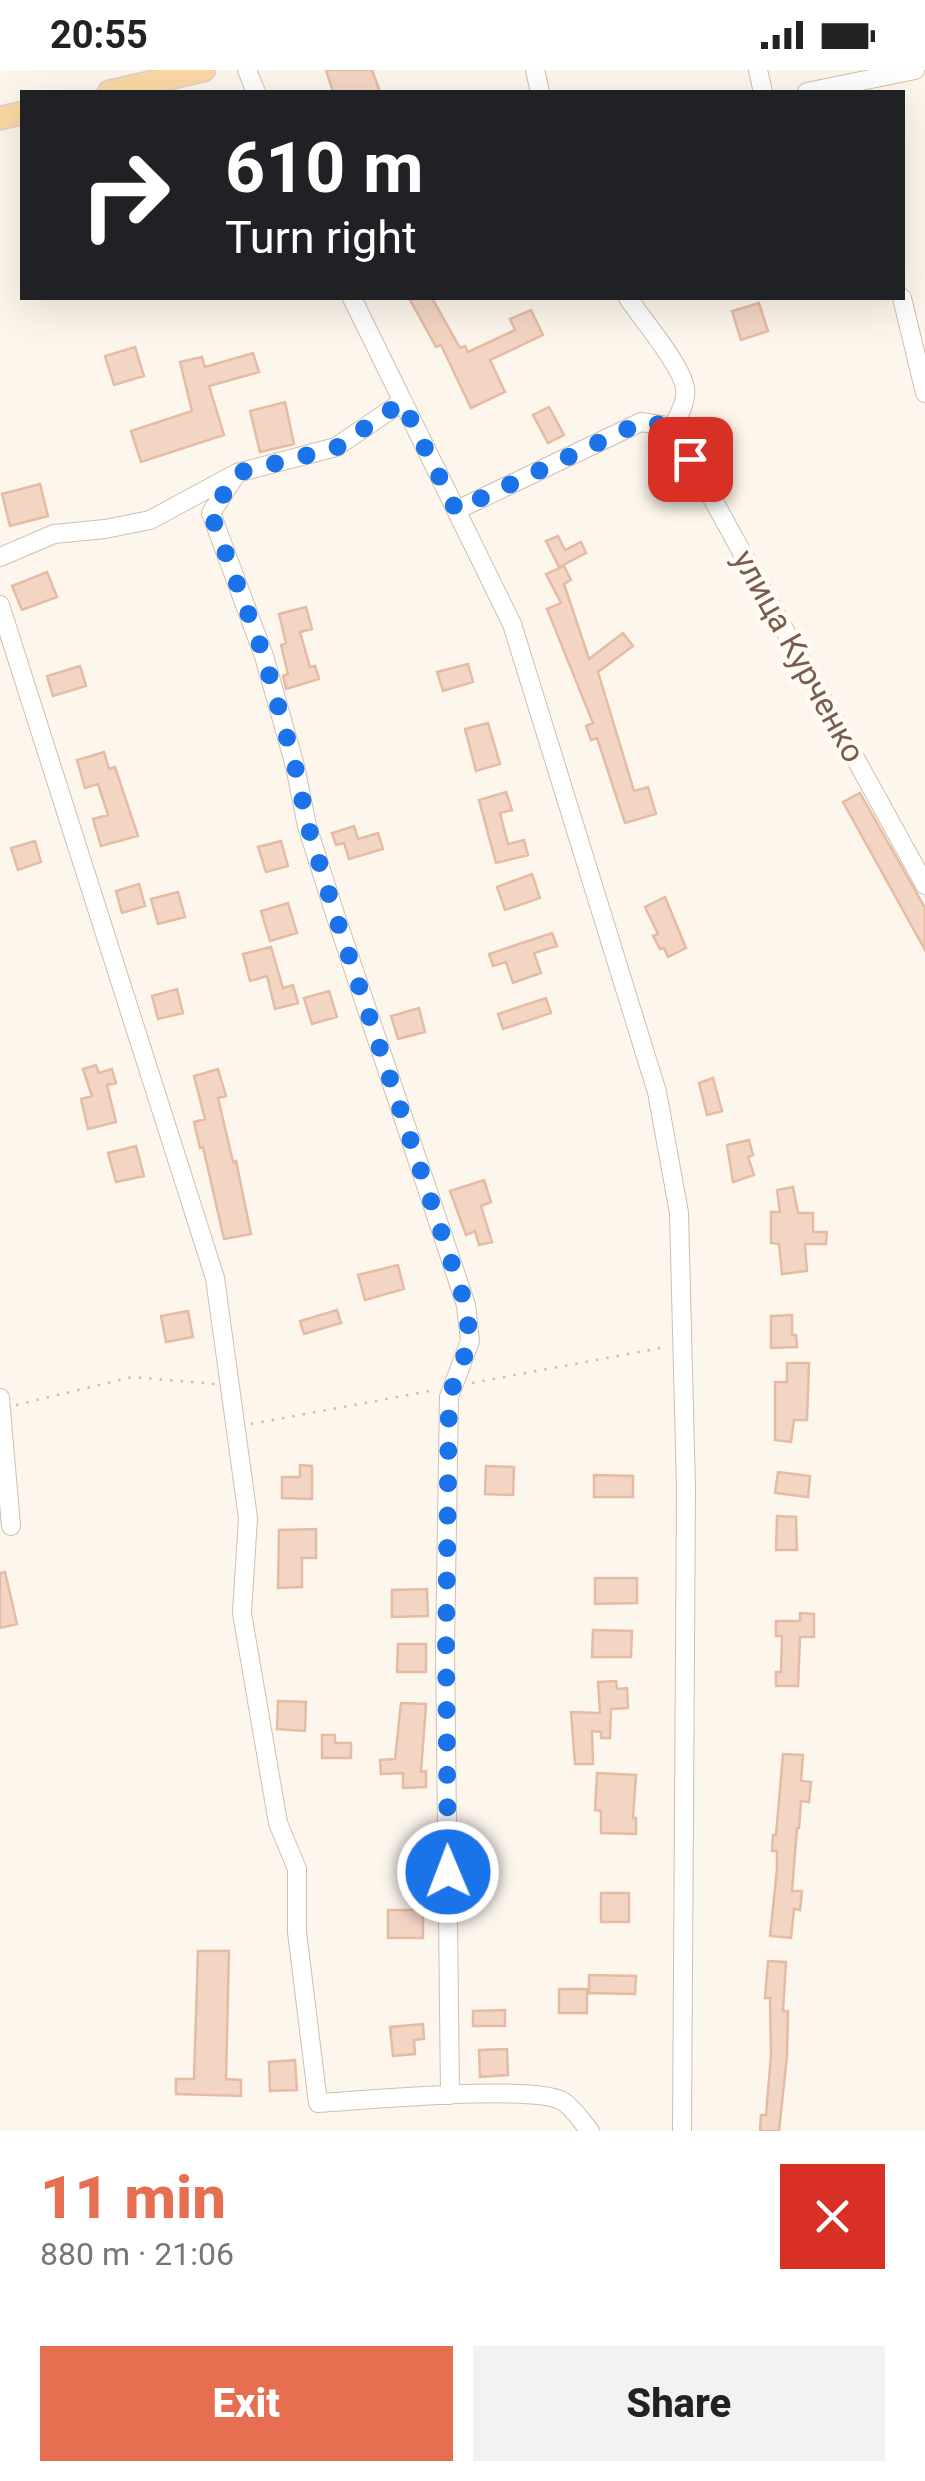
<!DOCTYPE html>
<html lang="en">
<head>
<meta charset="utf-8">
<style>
	:root { --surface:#fff; --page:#f2f2f2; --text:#222; --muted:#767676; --accent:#e76f51 }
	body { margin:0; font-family:Roboto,sans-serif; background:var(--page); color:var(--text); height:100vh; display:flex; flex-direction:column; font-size:38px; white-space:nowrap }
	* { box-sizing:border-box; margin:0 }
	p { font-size:32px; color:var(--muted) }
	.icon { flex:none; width:55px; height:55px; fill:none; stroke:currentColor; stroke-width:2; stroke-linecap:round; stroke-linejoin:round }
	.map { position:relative; height:2061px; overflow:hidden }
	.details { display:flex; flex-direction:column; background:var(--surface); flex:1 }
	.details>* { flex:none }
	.banner { position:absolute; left:20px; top:20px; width:885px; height:210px; border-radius:0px; box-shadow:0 10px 40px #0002; background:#202124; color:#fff; overflow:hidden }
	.pin { position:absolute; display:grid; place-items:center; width:85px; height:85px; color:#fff; margin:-42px; border-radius:20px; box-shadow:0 5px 15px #0006 }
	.me { position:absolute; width:110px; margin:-55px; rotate:359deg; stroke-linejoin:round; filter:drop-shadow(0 0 8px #0008) }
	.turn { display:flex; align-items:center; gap:35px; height:210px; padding:0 40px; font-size:45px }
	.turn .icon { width:130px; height:130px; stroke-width:2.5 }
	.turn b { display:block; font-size:70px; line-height:85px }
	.round { display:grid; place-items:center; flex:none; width:105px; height:105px; border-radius:0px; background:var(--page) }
	.head { display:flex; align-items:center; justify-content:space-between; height:170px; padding:0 40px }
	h1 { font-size:60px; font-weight:800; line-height:75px; color:var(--accent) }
	.primary-button { display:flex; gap:20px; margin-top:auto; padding:20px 40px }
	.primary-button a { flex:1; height:115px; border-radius:0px; background:var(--accent); color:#fff; font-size:40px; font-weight:800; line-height:115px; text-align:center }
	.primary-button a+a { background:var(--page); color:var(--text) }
	.status { display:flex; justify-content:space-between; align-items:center; height:70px; padding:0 50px; background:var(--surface); direction:ltr }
	.status svg { height:28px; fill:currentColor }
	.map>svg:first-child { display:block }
	.building { fill:#f3d5c3; stroke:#e6bba3; stroke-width:2.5 }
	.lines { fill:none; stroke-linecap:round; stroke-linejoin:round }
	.minor-casing { stroke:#d1beb0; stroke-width:20 }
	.major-casing { stroke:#dad1cd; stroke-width:25 }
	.path { stroke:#d9b8a5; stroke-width:2.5; stroke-dasharray:2.5 8; stroke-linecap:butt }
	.minor { stroke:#fff; stroke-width:18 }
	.major { stroke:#fbd9a5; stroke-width:22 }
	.route { stroke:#1a73e8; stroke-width:18; stroke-dasharray:0 32.4 }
	.labels { text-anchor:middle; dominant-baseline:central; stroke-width:10; stroke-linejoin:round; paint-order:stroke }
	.street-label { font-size:32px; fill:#7a5c4d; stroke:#fffaf3 }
</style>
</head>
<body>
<div class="status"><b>20:55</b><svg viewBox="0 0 49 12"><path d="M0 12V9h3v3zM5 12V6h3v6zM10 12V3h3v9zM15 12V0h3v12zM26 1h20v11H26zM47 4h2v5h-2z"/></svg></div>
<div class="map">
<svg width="925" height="2061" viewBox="0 0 925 2061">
	<rect width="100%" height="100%" fill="#fdf6ec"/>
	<path class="building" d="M326 0H372L380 22H333Z
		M409 228H432L460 278 465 276 468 282 515 260 510 249 531 240 543 265 490 290 505 322 471 338 441 275 436 277Z
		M759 233 768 261 741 270 732 241Z
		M135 277 144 306 114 315 105 286Z
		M253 283 259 302 209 316 224 365 141 392 131 361 192 341 180 292 202 287 205 297Z
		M285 332 294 374 260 382 250 341Z
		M549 337 564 365 548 373 533 345Z
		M40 414 48 446 10 456 2 424Z
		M558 466 565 480 581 472 586 483 559 497 546 471Z
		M564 496 571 510 564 514 589 589 623 563 633 576 598 602 634 721 648 717 656 744 625 753 597 668 591 670 586 656 593 653 547 539 561 533 546 504Z
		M47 502 57 527 22 540 12 516Z
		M306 537 312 559 300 562 310 597 315 596 319 609 286 619 283 606 288 604 281 575 286 573 279 544Z
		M468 594 473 612 443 621 437 602Z
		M80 596 86 616 53 626 47 606Z
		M488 653 500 694 476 701 465 659Z
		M104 682 109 699 115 697 138 766 101 776 93 749 108 745 98 714 85 718 77 690Z
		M506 722 512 740 500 743 508 774 524 770 528 785 496 793 479 730Z
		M860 723 925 838V880L843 732Z
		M354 756 358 769 378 763 383 779 349 789 344 773 336 775 332 763Z
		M35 771 41 792 18 800 11 778Z
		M281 771 288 796 266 802 258 777Z
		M532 804 540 828 505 840 497 817Z
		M139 814 145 836 122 843 116 821Z
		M178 822 185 847 158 854 151 829Z
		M665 827 686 878 668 887 664 878 660 879 653 866 658 864 645 837Z
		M288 833 297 863 270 871 261 841Z
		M552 863 557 876 534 883 541 903 513 913 506 892 493 896 489 884Z
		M271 877 283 918 293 915 298 933 275 939 267 906 250 911 243 884Z
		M177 919 183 943 158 949 152 926Z
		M329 921 337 947 312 954 304 928Z
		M546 928 551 943 503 959 498 944Z
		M419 938 425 962 398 969 391 946Z
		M96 995 99 1003 112 999 116 1013 107 1015 116 1052 88 1059 81 1029 92 1026 83 999Z
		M218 999 226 1026 218 1028 233 1092 236 1091 251 1164 224 1169 203 1077 200 1078 194 1052 205 1049 194 1006Z
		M713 1008 722 1041 707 1045 699 1013Z
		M749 1070 753 1085 748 1087 754 1105 733 1112 727 1075Z
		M136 1076 144 1106 116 1112 108 1083Z
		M484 1110 491 1132 481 1136 492 1172 479 1175 475 1161 466 1165 450 1121Z
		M793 1117 798 1143H813V1162H827L826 1174H805L807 1201 782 1204 779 1174 771 1173V1142H780L777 1120Z
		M398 1195 404 1219 365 1230 358 1205Z
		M337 1240 341 1253 304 1264 300 1251Z
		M188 1241 193 1267 166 1272 161 1246Z
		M792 1245V1265H796L797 1277 771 1278V1246Z
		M787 1293H809L807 1350H794L791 1372 775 1370V1312H787Z
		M300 1395 312 1396V1429L282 1428V1407H300Z
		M486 1396 514 1397 513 1425 485 1424Z
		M778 1402 810 1406 808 1427 775 1423Z
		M594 1405 633 1406V1427H594Z
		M777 1446 796 1447 797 1480H776Z
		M316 1459V1488H302V1517L278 1518 279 1460Z
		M5 1502 17 1554 0 1558V1503Z
		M595 1508H637V1533L595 1534Z
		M427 1519 428 1546 392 1547V1520Z
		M800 1543 814 1544V1567H800L798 1616H776V1602H781L782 1566H776V1551H800Z
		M593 1560 632 1561 631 1587H592Z
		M398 1574H426V1602H397Z
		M616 1611 617 1619 627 1618 628 1638 611 1639 610 1668H601V1662L592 1661 593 1694H575L571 1642 600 1643 598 1612Z
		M278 1631 306 1632 305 1661 277 1659Z
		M401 1633 426 1634 421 1702 426 1701V1717L403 1718V1703L381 1704 380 1690 395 1689Z
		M322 1665H335V1673H351V1688H322Z
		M783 1684 803 1685 801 1711 811 1712 809 1732 801 1731 799 1758H797L792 1821H802L800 1840 794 1839 791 1868 770 1866 777 1799V1781H772L773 1765H776Z
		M597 1703 636 1705 633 1748H636V1764L601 1763V1741L595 1740Z
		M601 1823H629V1852H601Z
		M388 1840H423V1868H388Z
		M198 1881H229L226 2009 241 2010V2026L176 2024V2009H194Z
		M768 1891 786 1892 783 1941H788L787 1986 779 2061H760L761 2045H766L771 1985 770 1928H765Z
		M589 1905 636 1906 635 1924 589 1923Z
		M559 1919H587V1943H559Z
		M505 1940V1956H473V1941Z
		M423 1954 424 1969 414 1970 415 1984 393 1986 390 1957Z
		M507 1979 508 2005 480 2007 479 1980Z
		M295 1990 297 2020 270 2021 269 1992Z"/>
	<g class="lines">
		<defs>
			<path id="minor" d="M247 0 256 22
				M535 0 540 22
				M758 0 763 22
				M807 22 915 0
				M352 228 512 554 657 1022 679 1143 686 1418 682 2061
				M628 228C642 249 682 296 685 318 687 332 679 344 673 357
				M902 228 925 323
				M673 357 925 815
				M237 403 211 443 264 586 295 696 307 756 334 841 466 1235 470 1271 449 1327 445 1579 450 2025
				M457 440 641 352 673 357
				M0 487 54 464 105 459 150 450 237 403 336 377 402 332
				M0 535 215 1208 248 1448 242 1543 278 1753 297 1799V1862L318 2033C359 2031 538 2013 564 2032 574 2039 582 2052 590 2061
				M0 1328 11 1456"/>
			<path id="major" d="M109 22 204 0
				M0 48 22 43"/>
		</defs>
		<use href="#minor" class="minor-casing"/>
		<use href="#major" class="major-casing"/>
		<path class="path" d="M472 1313 666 1277
			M16 1335 132 1307 215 1314
			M251 1354 435 1320"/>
		<use href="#minor" class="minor"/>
		<use href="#major" class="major"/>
	</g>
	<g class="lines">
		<path class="route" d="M448 1802 446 1579 449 1327 470 1271 466 1236 334 841 308 756 295 696 264 586 211 444 237 403 336 378 402 332 456 440 642 352 672 356 690 389"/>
	</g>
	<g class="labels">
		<g class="street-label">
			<text transform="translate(799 586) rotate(61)">улица Курченко</text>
		</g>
	</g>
</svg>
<div class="pin" style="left:690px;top:389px;background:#d93025"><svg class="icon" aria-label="arrive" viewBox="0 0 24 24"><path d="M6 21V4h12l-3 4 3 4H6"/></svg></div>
<svg class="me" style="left:448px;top:1802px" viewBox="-20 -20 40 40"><circle r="17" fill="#1a73e8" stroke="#fff" stroke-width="3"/><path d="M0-11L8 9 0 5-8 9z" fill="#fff"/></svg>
<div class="banner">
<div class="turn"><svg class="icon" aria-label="right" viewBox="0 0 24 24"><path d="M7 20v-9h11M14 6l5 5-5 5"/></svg><div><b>610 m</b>Turn right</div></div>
</div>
</div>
<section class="details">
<div class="head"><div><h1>11 min</h1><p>880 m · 21:06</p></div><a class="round" style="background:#d93025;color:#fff"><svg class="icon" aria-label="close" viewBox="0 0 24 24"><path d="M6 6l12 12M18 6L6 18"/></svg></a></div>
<div class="primary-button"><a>Exit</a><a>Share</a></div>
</section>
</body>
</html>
